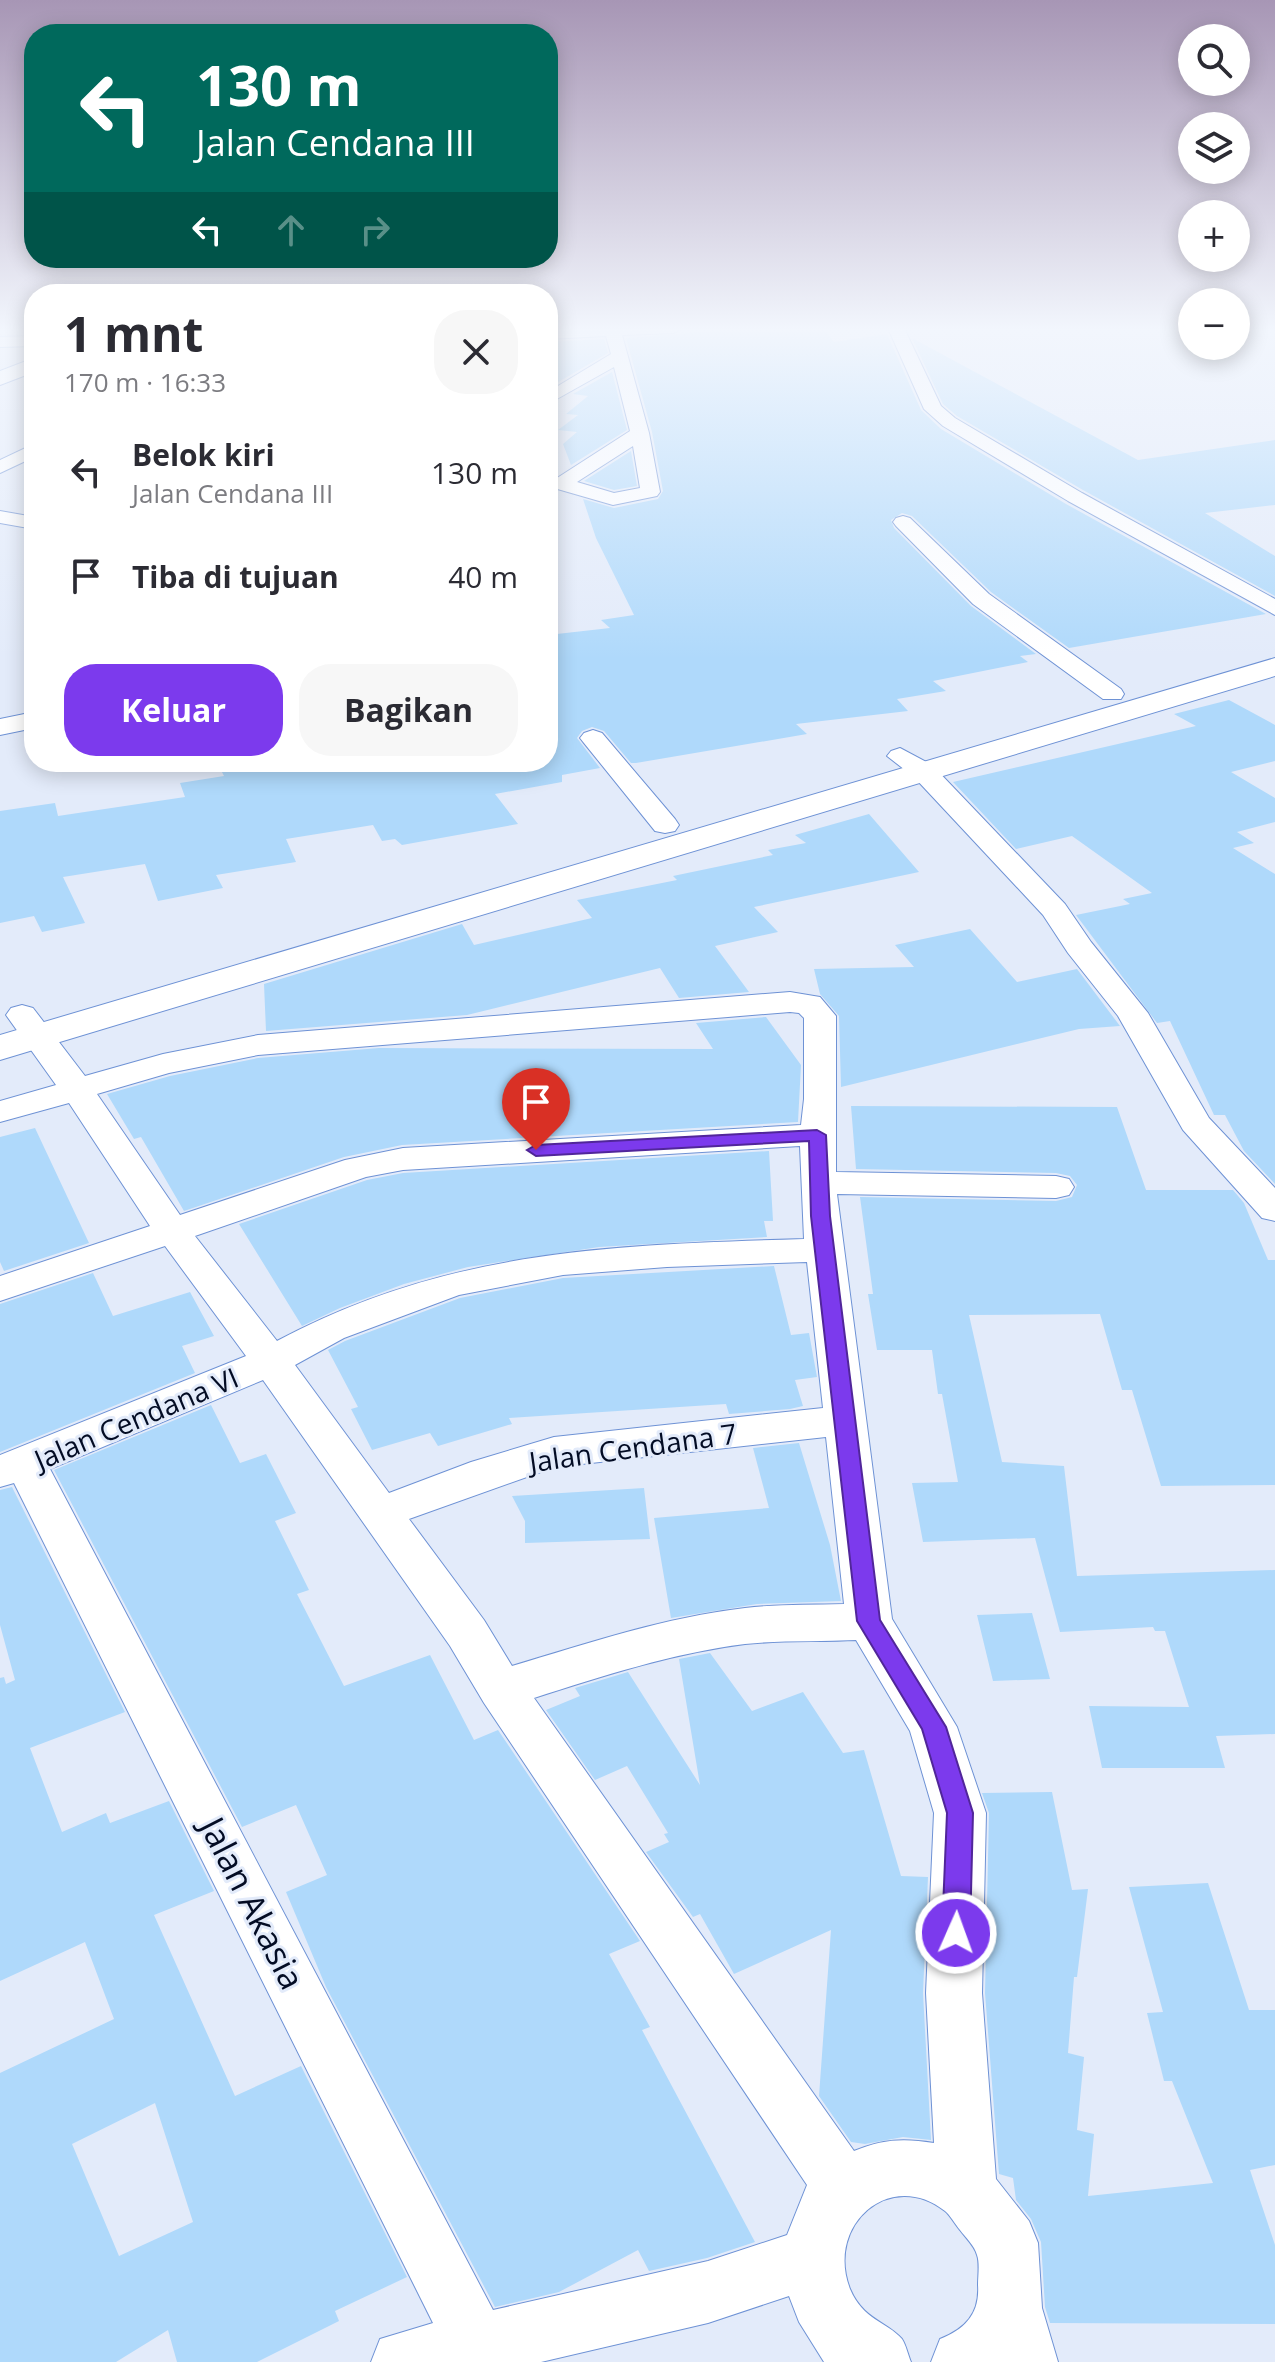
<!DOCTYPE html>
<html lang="id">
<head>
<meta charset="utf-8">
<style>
	:root { --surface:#fff; --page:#f7f7f7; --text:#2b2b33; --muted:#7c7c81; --accent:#7c3aed }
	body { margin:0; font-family:"Open Sans",sans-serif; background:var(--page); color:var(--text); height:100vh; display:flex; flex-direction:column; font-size:30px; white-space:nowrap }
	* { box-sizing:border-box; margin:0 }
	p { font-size:26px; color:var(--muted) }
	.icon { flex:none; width:44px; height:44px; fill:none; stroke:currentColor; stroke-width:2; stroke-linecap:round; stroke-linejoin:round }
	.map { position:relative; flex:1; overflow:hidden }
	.side { position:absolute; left:24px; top:284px; width:534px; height:488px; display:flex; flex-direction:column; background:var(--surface); border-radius:32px; box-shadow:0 4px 20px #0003 }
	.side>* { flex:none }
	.guide { position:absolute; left:24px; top:24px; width:534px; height:244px; border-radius:32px; box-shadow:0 4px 20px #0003; background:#00695c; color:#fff; overflow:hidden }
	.fabs { position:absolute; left:1178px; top:24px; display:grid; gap:16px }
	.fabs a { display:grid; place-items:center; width:72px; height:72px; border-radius:50%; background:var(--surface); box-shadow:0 4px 20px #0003; font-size:40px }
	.pin { position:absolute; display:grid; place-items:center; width:68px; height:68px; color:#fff; margin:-82px -34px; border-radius:50% 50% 50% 0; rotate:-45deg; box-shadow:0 0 8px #0007 }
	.pin .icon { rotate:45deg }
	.me { position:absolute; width:88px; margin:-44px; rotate:2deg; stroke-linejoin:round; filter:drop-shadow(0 0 6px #0008) }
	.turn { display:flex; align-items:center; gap:28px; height:168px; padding:0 40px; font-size:36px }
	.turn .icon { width:104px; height:104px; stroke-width:2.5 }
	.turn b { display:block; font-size:56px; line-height:68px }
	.lanes { display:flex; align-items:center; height:76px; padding:0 40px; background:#0003; justify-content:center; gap:40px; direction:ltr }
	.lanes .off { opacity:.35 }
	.round { display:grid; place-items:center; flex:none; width:84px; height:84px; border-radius:32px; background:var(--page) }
	.overview { display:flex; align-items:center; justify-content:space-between; height:136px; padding:0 40px }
	h1 { font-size:48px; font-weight:700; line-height:60px }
	.action { display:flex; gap:16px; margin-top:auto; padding:16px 40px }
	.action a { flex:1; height:92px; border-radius:32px; background:var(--accent); color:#fff; font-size:32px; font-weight:700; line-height:92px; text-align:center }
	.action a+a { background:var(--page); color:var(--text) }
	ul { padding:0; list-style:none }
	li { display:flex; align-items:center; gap:24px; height:104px; padding:0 40px }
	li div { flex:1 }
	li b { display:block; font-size:30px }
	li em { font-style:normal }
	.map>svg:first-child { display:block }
	.building { fill:#afd9fb; fill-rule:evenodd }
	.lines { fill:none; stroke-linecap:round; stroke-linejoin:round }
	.street-casing { stroke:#6e92d5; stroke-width:2 }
	.secondary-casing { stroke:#6e92d5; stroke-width:2 }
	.highway-casing { stroke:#6e92d5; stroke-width:2 }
	.street { fill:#fff; fill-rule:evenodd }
	.secondary { fill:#fff; fill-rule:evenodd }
	.highway { fill:#fff; fill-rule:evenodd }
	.route { fill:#7c3aed; stroke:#51269a; stroke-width:2 }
	.labels { text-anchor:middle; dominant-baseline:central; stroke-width:6; stroke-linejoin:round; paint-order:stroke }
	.street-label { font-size:28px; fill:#030c24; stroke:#e3ebfa }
	.near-street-label { font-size:34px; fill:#030c24; stroke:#e3ebfa }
</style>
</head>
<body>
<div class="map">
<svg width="1275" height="2362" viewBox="0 0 1275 2362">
	<rect width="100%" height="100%" fill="#e3ebfa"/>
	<path class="building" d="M754 328 762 332 825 330 834 342 887 334 921 410 941 429 1066 504 1266 614 1069 648 991 592 912 516 902 513 891 520 894 528 971 606 1036 654 1020 656 1028 662 933 681 946 691 897 699 908 711 796 724 807 734 636 763H631L604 731 592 727 582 731 577 738 600 768 562 775V782L495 794 518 824 402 845 395 839 382 841 373 825 286 839 296 862 216 875 223 888 158 901 145 864 63 877 85 923 42 932 34 916 0 923V811L55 803 58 816 185 797 180 783 224 776 217 762H548V635L610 628 601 620 634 615 596 538 583 499 614 508 658 499 663 491 652 432 626 338Z
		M912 338 1138 460 1275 440V505L1205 513 1275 556V596L1083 490 957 416 943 404Z
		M604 339 608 353 548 388V342Z
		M612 372 627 430 571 465 563 444 577 432 558 430 578 415 566 414 588 396 573 394Z
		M631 451 637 486 614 490 584 481Z
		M1229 700 1275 725V761L1231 772 1275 798V822L1237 832 1254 843 1233 848 1275 874V1184L1244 1151 1225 1115H1214L1170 1021 1157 1023 1076 915 1130 904 1123 899 1152 893 1072 836 1016 849 953 782 1196 726 1174 714Z
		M869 814 919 872 754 907 778 932 715 946 749 992 679 998 660 968 467 1015 266 1031 264 984 462 924 474 945 592 918 577 900 677 880 673 876 773 855 768 850 806 843 795 835Z
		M970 929 1017 982 1077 969 1120 1026 1079 1029 841 1087 839 1016 820 994 814 969 914 967 895 945Z
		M766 1017 801 1065 798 1122 402 1145 344 1157 184 1211 141 1137 134 1139 107 1094 170 1076 258 1058 379 1048 713 1049 696 1023Z
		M851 1106 1117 1107 1146 1190H1233L1244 1203 1268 1260H1275V1485L1161 1486 1132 1390H1122L1100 1314 969 1315 1002 1462 1064 1466 1077 1576 1275 1570V1734L1216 1736 1225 1768H1102L1089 1706 1189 1707 1165 1631H1155L1153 1627 1060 1632 1035 1538 923 1542 912 1483 958 1482 942 1394H938L932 1350H877L868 1294H873L860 1197 1056 1201 1072 1197 1077 1185 1070 1176 1056 1173 856 1169Z
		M35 1128 89 1243 4 1271 0 1262V1137Z
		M769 1151 773 1221H764L767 1237 599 1247 468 1267 404 1284 340 1308 302 1326 239 1224 367 1180 403 1173Z
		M774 1266 791 1335 809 1333 817 1377 795 1380 803 1406 790 1409 729 1414 726 1404 509 1418 512 1424 438 1446 430 1433 372 1450 351 1409 358 1407 328 1350 345 1341 460 1298 563 1278Z
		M93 1273 113 1316 190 1292 214 1336 182 1346 195 1373 0 1452V1304Z
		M211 1405 240 1463 266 1454 296 1513 275 1521 309 1590 297 1594 344 1686 430 1655 474 1740 498 1730 640 1941 609 1954 650 2027 642 2030 755 2242 707 2258 649 2271 638 2250 559 2292 495 2307 326 1987 286 1892 327 1875 296 1805 242 1827 54 1470Z
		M799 1443 830 1545 841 1601 757 1604 671 1618 654 1518 769 1508 753 1448Z
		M12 1487 125 1712 30 1748 62 1832 106 1813 110 1823 169 1801 214 1891 154 1915 235 2096 301 2066 407 2277 335 2311 339 2321 257 2362H177L168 2330 116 2362H0V2073L114 2019 85 1942 0 1981V1678L4 1677 6 1684 15 1680 0 1625V1490ZM155 2103 193 2222 119 2256 72 2144Z
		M644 1488 650 1539 525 1543V1521L512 1496Z
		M1032 1613 1050 1679 993 1681 977 1615Z
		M710 1653 752 1711 803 1692 843 1753 864 1750 901 1876 928 1877 923 1993 931 2140 903 2137 865 2144 851 2142 819 2096 831 1930 734 1974 700 1914 693 1917 646 1852 669 1842 664 1834 668 1833 627 1766 595 1780 546 1710 580 1696 575 1688 628 1672 700 1785 679 1659Z
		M1052 1792 1072 1890 1088 1889 1077 1977H1074L1068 2053 1084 2057 1077 2130 1094 2134 1088 2196 1213 2183 1172 2081H1164L1147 2013 1163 2012 1129 1887 1208 1883 1249 2010H1275V2165L1250 2170 1275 2245V2324L1050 2323 1045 2307 1041 2242 1031 2219 1016 2200 1013 2178 999 2174 985 1993 989 1813 982 1793Z"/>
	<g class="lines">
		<defs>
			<path id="street" d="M682 328 674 333 622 335 649 433 660 492 657 496 613 505 554 488 551 484 554 480 630 431 614 367 548 404V392L611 354 606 336 548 339V329ZM633 446 640 488 614 493 577 482Z
				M888 328H904L941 406 955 418 1082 493 1275 599V615L1068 501 943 426 924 409Z
				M34 336V346L0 347V337Z
				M34 444V457L0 473V460Z
				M0 511 34 517V529L0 523Z
				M903 516 910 518 989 594 1121 689 1124 694 1121 699H1103L973 604 896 526 893 522 896 518Z
				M34 712V728L0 735V719Z
				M593 730 602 733 675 819 679 825 675 831 665 833 655 831 584 743 580 738 584 733Z
				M900 748 932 765 1065 904 1091 942 1148 1013 1209 1118 1275 1188V1221L1262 1218 1183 1130 1118 1016 1068 953 1043 915 914 777 887 756 891 751Z
				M790 992 820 997 836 1016V1172L1056 1176 1069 1179 1074 1187 1069 1195 1056 1198 837 1194 892 1619 957 1727 986 1813 982 1993 996 2179 1029 2221 1038 2243 1042 2308 1058 2362H931L940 2339C965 2329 980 2314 978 2285 978 2276 980 2263 977 2255 975 2246 965 2237 960 2230 955 2224 950 2215 945 2211 891 2168 825 2224 850 2289 863 2320 886 2321 902 2339 906 2345 908 2355 911 2362H824L799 2322 789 2296 708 2323 541 2362H371L380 2339 433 2323 14 1483 0 1487V1455L246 1356 165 1246 0 1301V1276L150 1226 69 1103 0 1122V1101L56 1085 6 1015 11 1008 22 1005 33 1008 85 1076 163 1054 258 1035ZM790 1012 799 1013 804 1018V1099L801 1125 403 1148 345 1160 180 1215 97 1094 169 1073 258 1055ZM800 1146 804 1239C614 1245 449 1249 277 1341L195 1236 366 1177 403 1170ZM807 1262 823 1408 554 1437 471 1462 389 1493 295 1365 344 1338 459 1295 563 1275 667 1267ZM263 1380 450 1646 484 1703 807 2185 787 2235 708 2261 493 2310 50 1469ZM826 1437 844 1604C811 1605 778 1604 745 1608 666 1617 589 1643 512 1666L484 1620 409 1519 555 1467ZM856 1640 910 1731 934 1813 926 1993 934 2143C904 2138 882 2139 854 2151L534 1698C603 1676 673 1653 745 1644 782 1640 819 1642 856 1640Z"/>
			<path id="secondary" d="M1275 658V676L0 1060V1035Z"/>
			<path id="highway" d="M34 358V372L0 385V371Z"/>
		</defs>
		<use href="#street" class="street-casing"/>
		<use href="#secondary" class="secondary-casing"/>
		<use href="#highway" class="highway-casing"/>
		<use href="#street" class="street"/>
		<use href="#secondary" class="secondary"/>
		<use href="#highway" class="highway"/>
	</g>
	<linearGradient id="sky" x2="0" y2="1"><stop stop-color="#a796b5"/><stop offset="0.5" stop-color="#f2f6fd"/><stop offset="1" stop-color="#f2f6fd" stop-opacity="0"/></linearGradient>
	<rect width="1275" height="659" fill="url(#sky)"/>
	<path class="route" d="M817 1130 826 1135 830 1216 880 1620 946 1727 973 1813 970 1933 966 1941 956 1945 946 1941 942 1933 947 1813 922 1729 857 1621 811 1216 809 1141 536 1156 527 1150 536 1145Z"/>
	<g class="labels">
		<g class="street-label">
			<text transform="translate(136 1418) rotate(-23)">Jalan Cendana VI</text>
			<text transform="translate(633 1447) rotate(-8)">Jalan Cendana 7</text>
		</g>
		<g class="near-street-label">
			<text transform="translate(253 1903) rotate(63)">Jalan Akasia</text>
		</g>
	</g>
</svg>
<div class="fabs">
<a><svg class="icon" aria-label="search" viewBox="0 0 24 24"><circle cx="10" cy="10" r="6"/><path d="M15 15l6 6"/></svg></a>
<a><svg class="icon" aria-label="layers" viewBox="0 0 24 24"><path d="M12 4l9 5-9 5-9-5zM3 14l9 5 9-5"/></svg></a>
<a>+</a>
<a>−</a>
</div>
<div class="pin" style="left:536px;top:1150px;background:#d93025"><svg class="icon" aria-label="arrive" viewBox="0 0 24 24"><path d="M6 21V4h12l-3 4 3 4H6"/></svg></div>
<svg class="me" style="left:956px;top:1933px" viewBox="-20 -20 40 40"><circle r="17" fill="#7c3aed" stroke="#fff" stroke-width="3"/><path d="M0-11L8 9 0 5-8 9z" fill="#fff"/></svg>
<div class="guide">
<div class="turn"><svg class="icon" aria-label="left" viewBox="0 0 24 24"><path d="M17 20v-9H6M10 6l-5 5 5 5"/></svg><div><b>130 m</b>Jalan Cendana III</div></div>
<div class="lanes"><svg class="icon" aria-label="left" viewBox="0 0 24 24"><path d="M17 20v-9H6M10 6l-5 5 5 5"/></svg><svg class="icon off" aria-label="ahead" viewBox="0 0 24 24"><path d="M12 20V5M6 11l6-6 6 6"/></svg><svg class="icon off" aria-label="right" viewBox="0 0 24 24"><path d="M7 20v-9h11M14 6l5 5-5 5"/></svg></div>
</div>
<section class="side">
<div class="overview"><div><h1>1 mnt</h1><p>170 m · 16:33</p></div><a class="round"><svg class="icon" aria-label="close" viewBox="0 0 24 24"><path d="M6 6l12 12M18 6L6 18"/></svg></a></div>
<ul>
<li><svg class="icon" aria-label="left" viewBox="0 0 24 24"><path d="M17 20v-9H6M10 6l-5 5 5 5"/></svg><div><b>Belok kiri</b><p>Jalan Cendana III</p></div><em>130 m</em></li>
<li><svg class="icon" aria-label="arrive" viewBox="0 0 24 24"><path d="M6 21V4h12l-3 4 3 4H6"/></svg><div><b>Tiba di tujuan</b></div><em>40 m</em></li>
</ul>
<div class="action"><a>Keluar</a><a>Bagikan</a></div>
</section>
</div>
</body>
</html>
